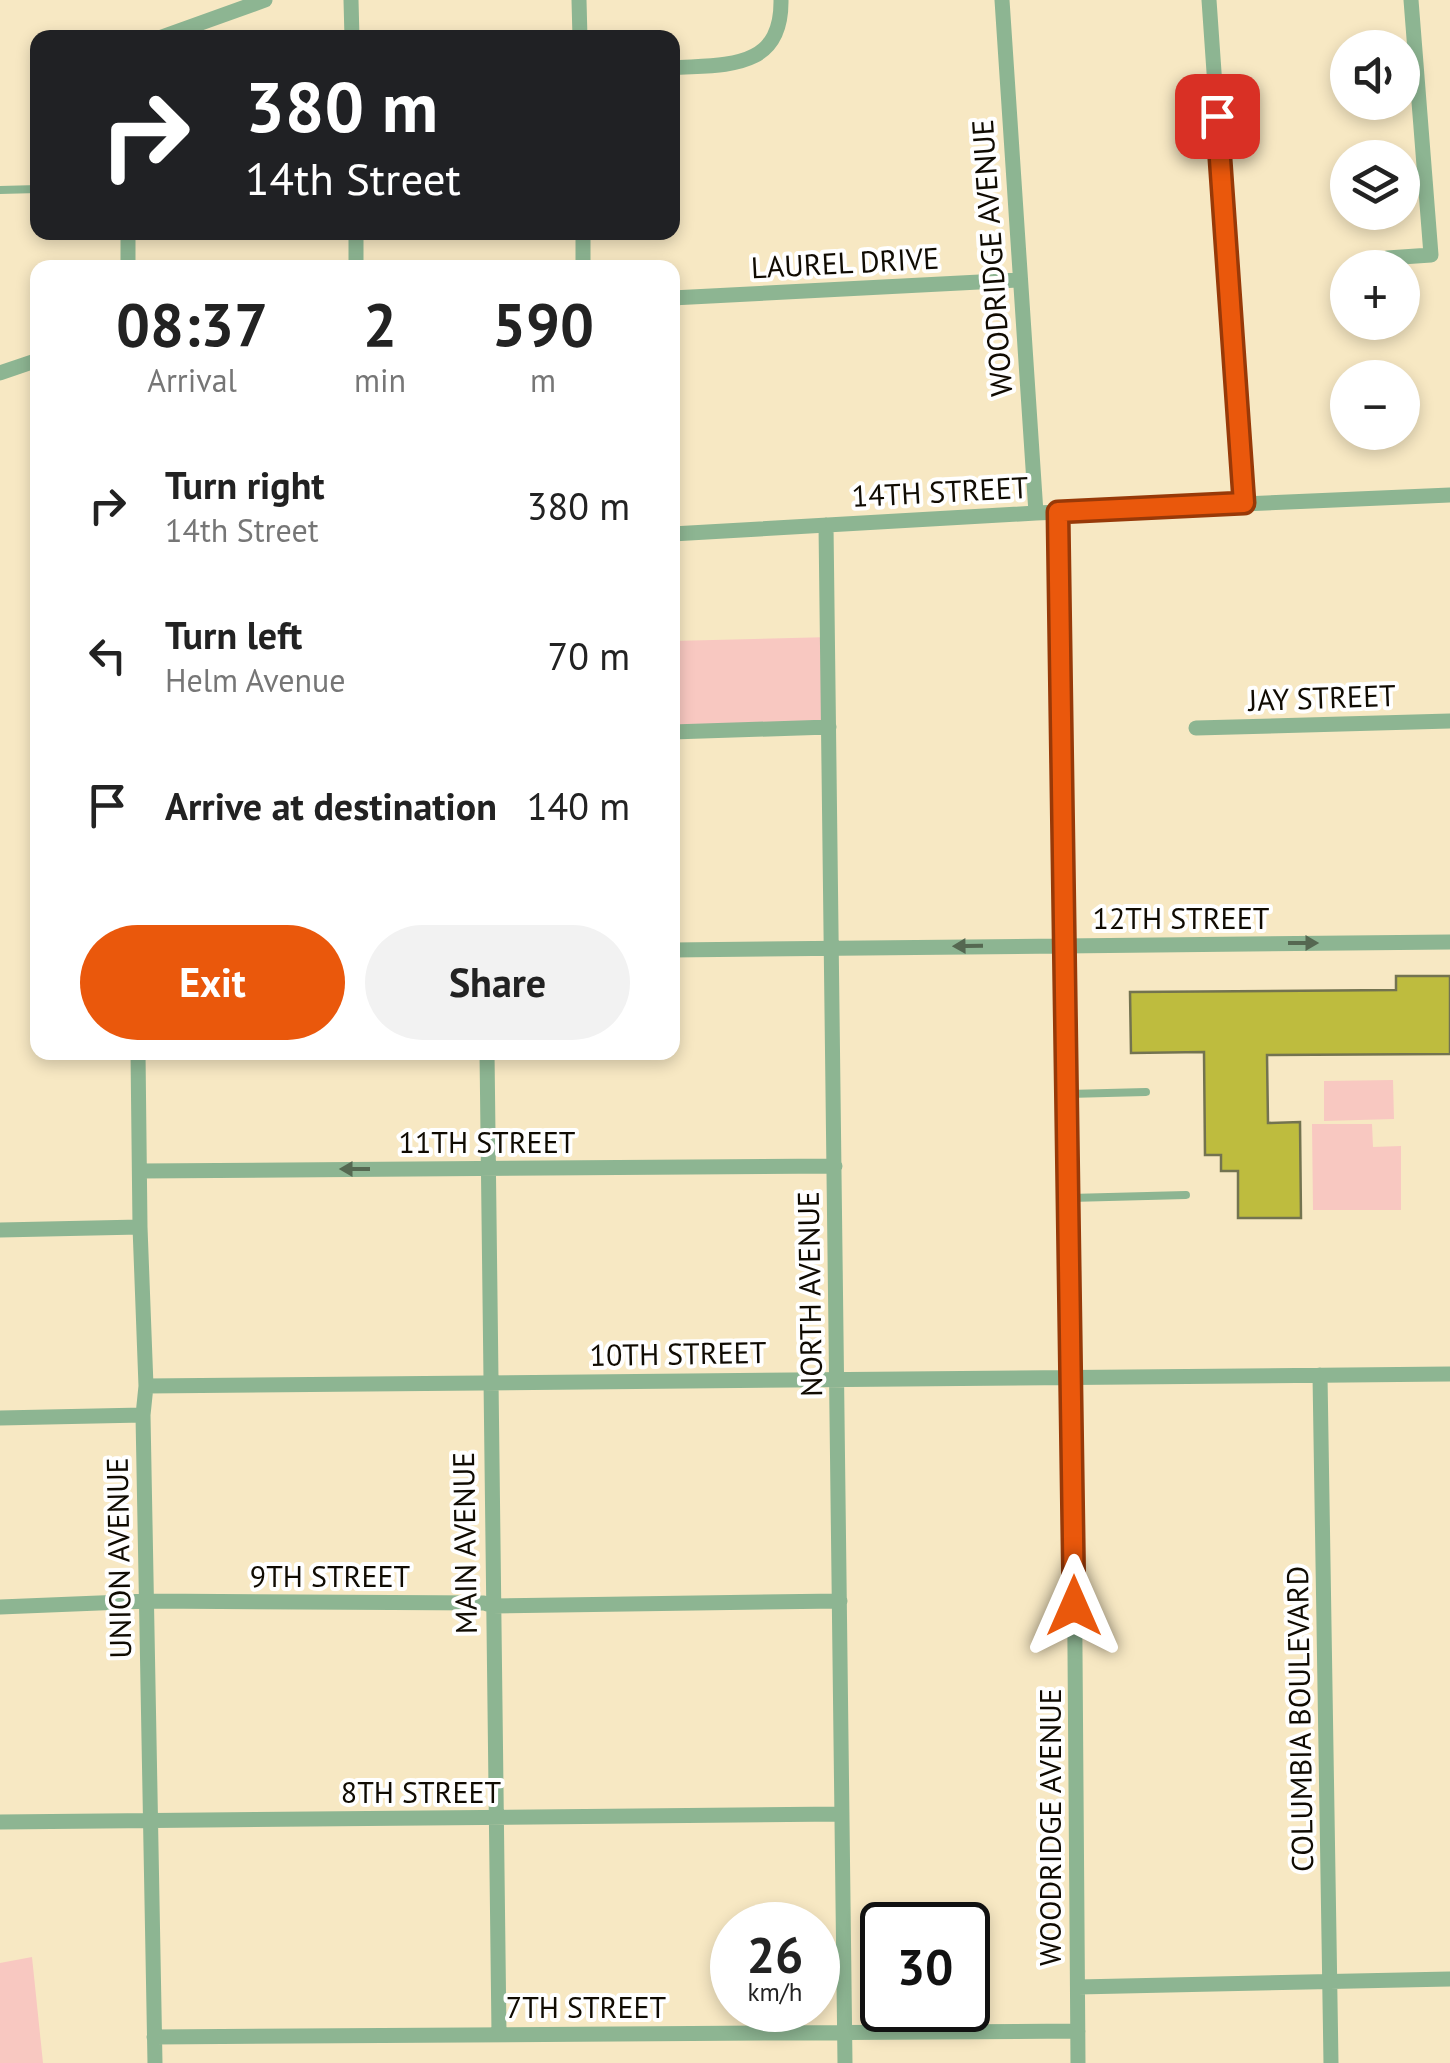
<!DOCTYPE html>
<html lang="en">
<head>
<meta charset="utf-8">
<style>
	:root { --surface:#fff; --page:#f2f2f2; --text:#222; --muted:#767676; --accent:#ea580c }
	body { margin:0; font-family:"PT Sans",sans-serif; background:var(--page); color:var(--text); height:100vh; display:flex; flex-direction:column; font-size:38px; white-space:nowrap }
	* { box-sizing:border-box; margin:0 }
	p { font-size:32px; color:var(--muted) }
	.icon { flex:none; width:55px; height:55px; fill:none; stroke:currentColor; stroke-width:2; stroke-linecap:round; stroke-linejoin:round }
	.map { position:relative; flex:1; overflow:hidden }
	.details { position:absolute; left:30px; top:260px; width:650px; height:800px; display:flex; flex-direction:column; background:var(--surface); border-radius:20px; box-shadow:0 5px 15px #0003 }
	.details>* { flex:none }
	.banner { position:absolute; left:30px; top:30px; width:650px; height:210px; border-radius:20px; box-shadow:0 5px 15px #0003; background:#202124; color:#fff; overflow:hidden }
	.tools { position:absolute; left:1330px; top:30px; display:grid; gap:20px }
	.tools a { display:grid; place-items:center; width:90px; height:90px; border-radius:50%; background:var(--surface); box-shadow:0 5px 15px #0003; font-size:50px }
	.speed { position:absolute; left:710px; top:1902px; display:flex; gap:20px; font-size:50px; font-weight:700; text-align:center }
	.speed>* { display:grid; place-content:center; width:130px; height:130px; border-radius:50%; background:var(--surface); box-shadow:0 5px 15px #0003; line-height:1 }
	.speed small { font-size:25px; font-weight:400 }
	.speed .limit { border:5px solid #111; border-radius:15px; background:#fff; color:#111 }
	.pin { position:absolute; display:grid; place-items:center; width:85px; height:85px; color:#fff; margin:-42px; border-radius:20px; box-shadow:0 5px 15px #0006 }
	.me { position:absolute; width:110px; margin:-55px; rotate:0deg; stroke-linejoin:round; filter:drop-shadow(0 0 8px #0008) }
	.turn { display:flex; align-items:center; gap:35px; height:210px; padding:0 50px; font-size:45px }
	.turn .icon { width:130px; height:130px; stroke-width:2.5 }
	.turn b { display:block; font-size:70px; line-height:85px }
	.eta { display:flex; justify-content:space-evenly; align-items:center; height:170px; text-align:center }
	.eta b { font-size:60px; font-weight:800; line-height:70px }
	.cta { display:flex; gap:20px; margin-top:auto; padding:20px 50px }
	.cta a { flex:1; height:115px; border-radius:60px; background:var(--accent); color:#fff; font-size:40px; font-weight:800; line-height:115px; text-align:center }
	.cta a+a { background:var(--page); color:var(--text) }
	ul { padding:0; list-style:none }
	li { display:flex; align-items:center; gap:30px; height:150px; padding:0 50px }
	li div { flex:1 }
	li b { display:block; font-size:38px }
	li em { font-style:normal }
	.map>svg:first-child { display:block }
	.green { fill:#f8c8c1 }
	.building { fill:#bebc3e; stroke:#737350; stroke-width:2.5 }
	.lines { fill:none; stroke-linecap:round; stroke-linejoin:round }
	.lane { stroke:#8db592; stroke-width:8 }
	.street { stroke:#8db592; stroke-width:15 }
	.oneway { fill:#556851 }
	.route-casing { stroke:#983908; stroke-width:25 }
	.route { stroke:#ea580c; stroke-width:18 }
	.labels { text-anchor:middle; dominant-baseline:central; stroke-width:8; stroke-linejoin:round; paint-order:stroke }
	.street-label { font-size:30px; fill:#100b02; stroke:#fff }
</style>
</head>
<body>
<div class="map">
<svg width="1450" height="2063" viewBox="0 0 1450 2063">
	<rect width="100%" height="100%" fill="#f7e8c3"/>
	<path class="green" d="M832 637 833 732H673L672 641Z
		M1393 1080 1394 1119 1324 1121V1081Z
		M1312 1124H1372L1373 1147 1401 1146V1210H1313Z
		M32 1957 43 2063H0V1963Z"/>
	<path class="building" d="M1396 976H1450V1054L1267 1055 1268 1123 1300 1122 1301 1218H1238V1171H1221V1155H1205L1204 1052 1131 1053 1130 992 1396 990Z"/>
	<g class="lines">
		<path class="lane" d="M0 190 38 189
			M1068 1094 1146 1092
			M1070 1198 1186 1195"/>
		<path class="street" d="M351 0 352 38
			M579 0 580 38
			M1002 0 1036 513
			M1209 0 1244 503
			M159 38 265 0
			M672 68C725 64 782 71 781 0
			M128 232V268
			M356 232V268
			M583 232V268
			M1387 258 1431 255 1411 0
			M672 298 1020 280
			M0 373 38 360
			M1057 511 1073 1377 1078 2063
			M826 525 845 2063
			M672 534 1036 513 1450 495
			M1196 728 1450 721
			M672 732 829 727
			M672 950 1450 942
			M138 1052 140 1227 146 1386 143 1415 155 2063
			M487 1052 499 2034
			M140 1171 835 1166
			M0 1230 140 1227
			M1320 1375 1331 2063
			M146 1386 1450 1374
			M0 1418 143 1415
			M0 1607 148 1601 484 1603 493 1606 840 1601
			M0 1822 841 1814
			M1078 1987 1450 1979
			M154 2037 1078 2031"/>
	</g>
	<defs><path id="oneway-solid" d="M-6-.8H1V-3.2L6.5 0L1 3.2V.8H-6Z" transform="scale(2.5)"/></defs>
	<g class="oneway">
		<use href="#oneway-solid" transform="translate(1303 943)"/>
		<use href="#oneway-solid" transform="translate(968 946) rotate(179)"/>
		<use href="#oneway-solid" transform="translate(355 1169) rotate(180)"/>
	</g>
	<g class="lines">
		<defs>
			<path id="route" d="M1074 1606 1058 512 1244 503 1217 116"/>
		</defs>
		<use href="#route" class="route-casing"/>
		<use href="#route" class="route"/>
	</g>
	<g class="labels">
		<g class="street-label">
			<text transform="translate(991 258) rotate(-94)">WOODRIDGE AVENUE</text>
			<text transform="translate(845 262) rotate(-3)">LAUREL DRIVE</text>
			<text transform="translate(940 491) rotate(-3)">14TH STREET</text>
			<text transform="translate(1322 697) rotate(-2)">JAY STREET</text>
			<text x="1181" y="917">12TH STREET</text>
			<text x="487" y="1141">11TH STREET</text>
			<text transform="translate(809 1294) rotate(-91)">NORTH AVENUE</text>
			<text transform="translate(678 1353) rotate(-1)">10TH STREET</text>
			<text transform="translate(464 1543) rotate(-91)">MAIN AVENUE</text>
			<text transform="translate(118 1558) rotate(-91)">UNION AVENUE</text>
			<text x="330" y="1575">9TH STREET</text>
			<text transform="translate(1299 1719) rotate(-91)">COLUMBIA BOULEVARD</text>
			<text x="421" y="1791">8TH STREET</text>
			<text transform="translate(1049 1827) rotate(-90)">WOODRIDGE AVENUE</text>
			<text x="586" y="2006">7TH STREET</text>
		</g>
	</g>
</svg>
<div class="tools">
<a><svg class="icon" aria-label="sound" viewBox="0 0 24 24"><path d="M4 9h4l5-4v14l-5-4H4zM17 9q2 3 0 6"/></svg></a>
<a><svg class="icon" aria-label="layers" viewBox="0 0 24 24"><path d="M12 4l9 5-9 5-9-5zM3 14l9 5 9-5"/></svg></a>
<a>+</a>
<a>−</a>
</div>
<div class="speed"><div>26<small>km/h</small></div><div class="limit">30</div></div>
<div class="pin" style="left:1217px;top:116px;background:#d93025"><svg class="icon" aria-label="arrive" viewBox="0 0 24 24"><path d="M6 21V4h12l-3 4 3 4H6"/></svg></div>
<svg class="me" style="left:1074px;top:1606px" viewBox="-20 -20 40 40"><path d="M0-17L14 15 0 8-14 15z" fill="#ea580c" stroke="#fff" stroke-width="4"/></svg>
<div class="banner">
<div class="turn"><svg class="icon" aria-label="right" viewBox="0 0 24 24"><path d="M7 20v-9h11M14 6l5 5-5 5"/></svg><div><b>380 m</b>14th Street</div></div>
</div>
<section class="details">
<div class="eta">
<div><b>08:37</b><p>Arrival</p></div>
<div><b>2</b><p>min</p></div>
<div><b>590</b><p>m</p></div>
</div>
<ul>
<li><svg class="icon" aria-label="right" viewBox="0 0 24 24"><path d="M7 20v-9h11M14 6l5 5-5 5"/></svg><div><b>Turn right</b><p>14th Street</p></div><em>380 m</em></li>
<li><svg class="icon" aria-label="left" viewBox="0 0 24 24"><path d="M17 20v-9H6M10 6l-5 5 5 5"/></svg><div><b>Turn left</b><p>Helm Avenue</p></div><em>70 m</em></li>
<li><svg class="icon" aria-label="arrive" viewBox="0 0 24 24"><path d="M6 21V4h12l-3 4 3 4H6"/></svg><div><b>Arrive at destination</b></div><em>140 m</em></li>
</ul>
<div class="cta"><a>Exit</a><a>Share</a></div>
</section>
</div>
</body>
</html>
